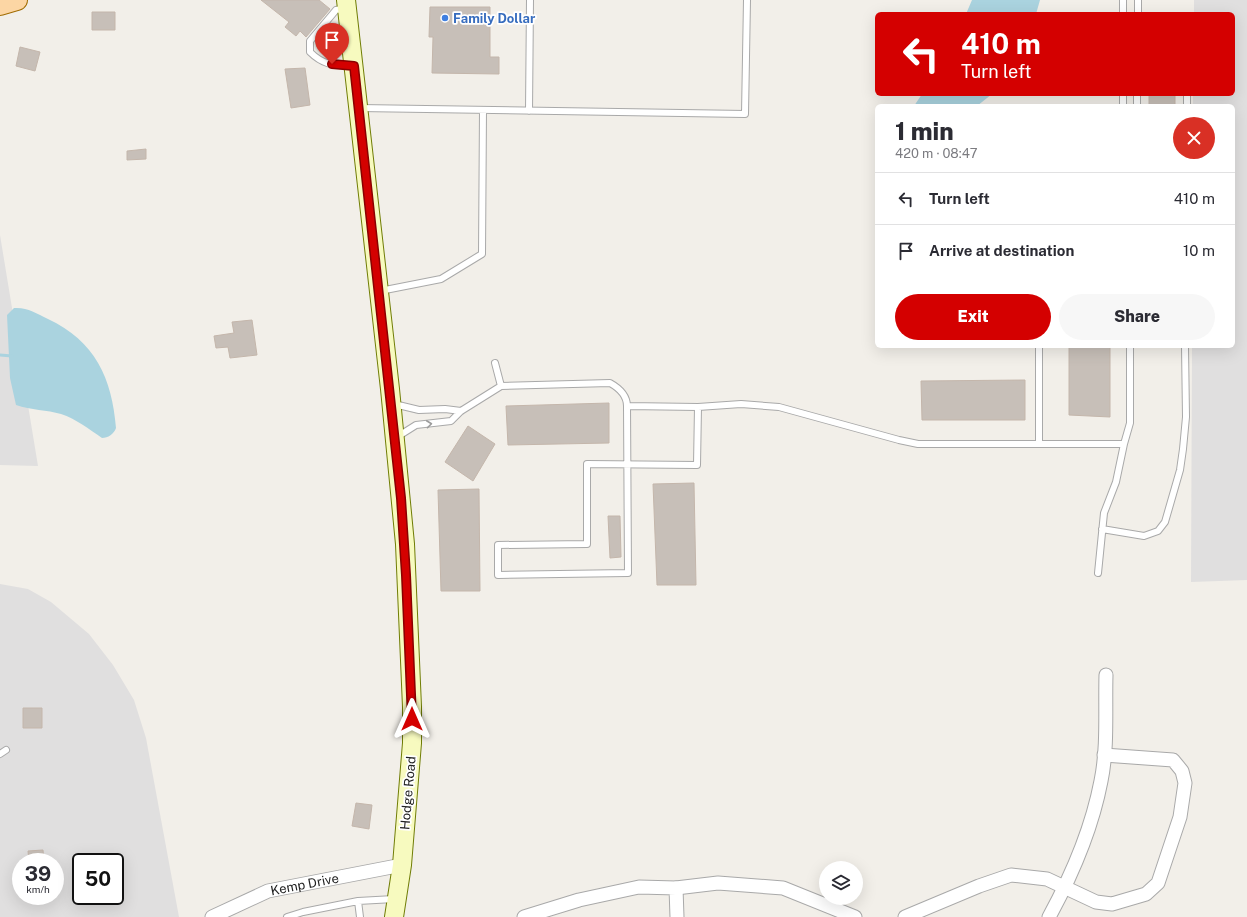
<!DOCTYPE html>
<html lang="en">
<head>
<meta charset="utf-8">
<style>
	:root { --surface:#fff; --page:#f7f7f7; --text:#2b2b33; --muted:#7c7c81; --line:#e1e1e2; --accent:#d40000 }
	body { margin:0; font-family:"Public Sans",sans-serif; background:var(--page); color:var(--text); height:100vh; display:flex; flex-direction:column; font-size:15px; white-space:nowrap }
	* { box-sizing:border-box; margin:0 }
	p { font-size:13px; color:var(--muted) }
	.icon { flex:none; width:22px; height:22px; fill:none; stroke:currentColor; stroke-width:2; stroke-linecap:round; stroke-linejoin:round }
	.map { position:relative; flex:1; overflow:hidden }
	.side { position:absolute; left:875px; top:104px; width:360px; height:244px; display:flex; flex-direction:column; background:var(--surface); border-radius:6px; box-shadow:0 4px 16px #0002 }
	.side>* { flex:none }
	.guide { position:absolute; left:875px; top:12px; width:360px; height:84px; border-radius:6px; box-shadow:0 4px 16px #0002; background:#d40000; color:#fff; overflow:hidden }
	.controls { position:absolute; left:819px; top:861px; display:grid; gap:8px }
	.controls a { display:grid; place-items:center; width:44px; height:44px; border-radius:50%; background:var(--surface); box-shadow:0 4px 16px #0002; font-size:20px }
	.speed { position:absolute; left:12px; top:853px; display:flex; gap:8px; font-size:20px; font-weight:700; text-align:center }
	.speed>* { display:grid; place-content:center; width:52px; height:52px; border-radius:50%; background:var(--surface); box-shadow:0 4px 16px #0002; line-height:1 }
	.speed small { font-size:10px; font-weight:400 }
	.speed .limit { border:2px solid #111; border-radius:6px; background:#fff; color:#111 }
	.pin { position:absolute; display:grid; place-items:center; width:34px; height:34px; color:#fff; margin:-41px -17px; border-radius:50% 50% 50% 0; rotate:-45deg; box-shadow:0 0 4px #0007 }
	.pin .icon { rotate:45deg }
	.me { position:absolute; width:44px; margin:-22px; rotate:0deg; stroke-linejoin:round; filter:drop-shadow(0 0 3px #0008) }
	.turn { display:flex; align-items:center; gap:14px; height:84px; padding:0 20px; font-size:18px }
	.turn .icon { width:52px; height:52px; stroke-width:2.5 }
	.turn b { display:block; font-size:28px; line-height:34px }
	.round { display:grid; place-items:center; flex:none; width:42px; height:42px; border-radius:21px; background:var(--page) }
	.head { display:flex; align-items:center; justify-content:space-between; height:68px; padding:0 20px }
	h1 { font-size:24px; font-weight:800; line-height:30px }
	.action { display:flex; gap:8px; margin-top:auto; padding:8px 20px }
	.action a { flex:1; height:46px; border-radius:24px; background:var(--accent); color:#fff; font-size:16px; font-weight:800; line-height:46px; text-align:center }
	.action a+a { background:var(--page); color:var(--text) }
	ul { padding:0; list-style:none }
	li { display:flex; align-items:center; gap:12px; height:52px; padding:0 20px; border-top:1px solid var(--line) }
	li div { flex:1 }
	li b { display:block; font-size:15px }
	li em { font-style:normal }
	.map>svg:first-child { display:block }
	.residential { fill:#e0dfdf; fill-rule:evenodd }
	.water { fill:#aad3df }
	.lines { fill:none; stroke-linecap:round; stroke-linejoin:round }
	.stream { stroke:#aad3df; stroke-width:3 }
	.building { fill:#c7bfb8; stroke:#c4b6ab }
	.lane-casing { stroke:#a9a9a9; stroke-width:8 }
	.street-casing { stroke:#a9a9a9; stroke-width:15 }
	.secondary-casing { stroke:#707d05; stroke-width:20 }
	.primary-casing { stroke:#a06b00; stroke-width:22 }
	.lane { stroke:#fff; stroke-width:6 }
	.street { stroke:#fff; stroke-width:13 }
	.secondary { stroke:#f7fabf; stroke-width:18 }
	.primary { stroke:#fcd6a4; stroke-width:20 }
	.oneway { stroke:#9c9c9c }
	.route-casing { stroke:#8a0000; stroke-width:10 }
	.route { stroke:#d40000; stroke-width:7 }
	.shop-dot { fill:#3f7fe0; stroke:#fff; stroke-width:1.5 }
	.labels { text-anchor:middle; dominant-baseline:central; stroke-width:3.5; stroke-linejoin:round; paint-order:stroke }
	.shop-label { font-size:13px; font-weight:bold; fill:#366cbe; stroke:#fff; text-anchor:start }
	.street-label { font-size:13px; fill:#222; stroke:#fff }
</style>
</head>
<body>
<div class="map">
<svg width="1247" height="917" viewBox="0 0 1247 917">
	<rect width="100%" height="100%" fill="#f2efe9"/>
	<path class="residential" d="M1194 0H1247V580L1191 582 1192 346H1233V106H1193V94H1233V14H1194Z
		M0 235 38 466 0 465Z
		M0 584 28 589 51 602 89 634 113 665 134 700 146 738 179 917H0ZM21 862H55V896H21ZM81 862H115V896H81Z"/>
	<path class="water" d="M972 0H1040L1036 14H966Z
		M922 94H992L977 106H914Z
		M14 308C27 307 36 313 48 319 95 341 112 378 116 428 114 434 108 438 102 438 89 429 76 419 61 414 47 410 31 410 16 405L10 378 7 315Z"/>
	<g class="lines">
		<path class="stream" d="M0 355 12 356"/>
	</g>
	<path class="building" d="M261 0H319L330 9 306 37 300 31 296 36 285 27 289 22Z
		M430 7H490V57H499V74L432 73 433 37H429Z
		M92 12H115V30H92Z
		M20 47 40 52 35 71 16 66Z
		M305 68 310 105 291 108 285 69Z
		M1149 94H1175V106H1149Z
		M146 149V159L127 160V151Z
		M252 320 257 355 230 358 228 347 216 348 214 336 234 333 232 322Z
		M1069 346H1110V417L1069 415Z
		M1025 380V420H922L921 381Z
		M609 403V443L508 445 506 406Z
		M468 426 495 444 473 481 445 462Z
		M694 483 696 585H657L653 484Z
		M479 489 480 591H441L438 490Z
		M608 516H620L621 557 610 558Z
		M23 708H42V728H23Z
		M356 803 372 805 369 829 352 826Z
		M43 850 44 862H29L28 851Z"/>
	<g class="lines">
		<defs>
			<path id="lane" d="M1123 0V14
				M346 8 336 10 310 41V52C323 65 333 65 351 66
				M1138 14V0
				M1123 94V106
				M1137 106V94
				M1187 106V94
				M359 108 745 114 747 0
				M529 111 530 0
				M380 291 441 279 482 254 483 110
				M495 363 501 386
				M394 404 419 410 445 409 461 411
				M698 407 741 404 779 407 899 440 918 444H1124L1130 423V346
				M397 437 416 425 451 421 461 411 501 386 610 383C619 388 627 395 627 406L628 573 498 575V545L587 544V464L697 465 698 407 627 406
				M1039 443V346
				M1102 529 1144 536 1158 531 1165 522 1180 470 1183 449 1186 417 1185 346
				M1098 573 1104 513 1116 482 1124 444
				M0 754 6 750
				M287 917 303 912 358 901
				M360 917 358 901 394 899"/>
			<g id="street">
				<path d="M676 888 718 883 783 888 855 917"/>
				<path id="s1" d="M212 917 268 891 402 865"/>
				<path d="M524 917 579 900 639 887 676 888 677 917"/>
				<path d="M905 917 979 886 1011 875 1047 879 1096 902 1112 904 1146 894 1158 883 1180 817 1185 783 1182 771 1173 760 1104 755"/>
				<path d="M1049 917C1072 875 1092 828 1101 781 1108 747 1105 710 1106 675"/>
			</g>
			<path id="secondary" d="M346 0 390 389 405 544 412 707V743L402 865 394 917"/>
			<path id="primary" d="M0 5 17 0"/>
		</defs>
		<use href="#lane" class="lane-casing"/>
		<use href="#street" class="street-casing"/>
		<use href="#secondary" class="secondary-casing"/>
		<use href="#primary" class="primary-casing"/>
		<use href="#lane" class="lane"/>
		<use href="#street" class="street"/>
		<use href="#secondary" class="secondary"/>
		<use href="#primary" class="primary"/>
	</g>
	<defs><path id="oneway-chevron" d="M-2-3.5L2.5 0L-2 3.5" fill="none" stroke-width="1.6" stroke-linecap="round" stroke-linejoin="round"/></defs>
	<use class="oneway" href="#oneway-chevron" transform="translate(429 424) rotate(-7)"/>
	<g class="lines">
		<defs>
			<path id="route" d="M332 64 354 66 401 498 406 575 412 719"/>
		</defs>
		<use href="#route" class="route-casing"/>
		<use href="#route" class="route"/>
	</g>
	<circle class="shop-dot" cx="445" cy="18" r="4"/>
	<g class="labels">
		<g class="shop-label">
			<text x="453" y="18">Family Dollar</text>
		</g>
		<g class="street-label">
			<text transform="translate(408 793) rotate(-85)">Hodge Road</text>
			<text stroke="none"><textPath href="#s1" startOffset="99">Kemp Drive</textPath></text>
		</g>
	</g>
</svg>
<div class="controls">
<a><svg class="icon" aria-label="layers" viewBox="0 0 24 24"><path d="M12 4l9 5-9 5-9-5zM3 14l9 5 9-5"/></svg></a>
</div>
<div class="speed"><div>39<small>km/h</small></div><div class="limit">50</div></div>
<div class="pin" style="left:332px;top:64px;background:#d93025"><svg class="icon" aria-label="arrive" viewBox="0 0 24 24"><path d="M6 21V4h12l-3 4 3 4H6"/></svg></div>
<svg class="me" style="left:412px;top:719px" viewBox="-20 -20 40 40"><path d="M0-17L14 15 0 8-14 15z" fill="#d40000" stroke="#fff" stroke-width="4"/></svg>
<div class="guide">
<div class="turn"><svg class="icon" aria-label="left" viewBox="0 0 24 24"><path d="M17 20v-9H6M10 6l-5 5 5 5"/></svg><div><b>410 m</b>Turn left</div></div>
</div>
<section class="side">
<div class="head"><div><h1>1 min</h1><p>420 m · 08:47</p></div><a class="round" style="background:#d93025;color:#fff"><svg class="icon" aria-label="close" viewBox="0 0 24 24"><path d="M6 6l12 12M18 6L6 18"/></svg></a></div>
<ul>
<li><svg class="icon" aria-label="left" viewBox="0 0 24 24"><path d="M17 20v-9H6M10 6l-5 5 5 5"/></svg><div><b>Turn left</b></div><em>410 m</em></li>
<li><svg class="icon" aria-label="arrive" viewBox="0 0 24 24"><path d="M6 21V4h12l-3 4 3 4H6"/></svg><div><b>Arrive at destination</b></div><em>10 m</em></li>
</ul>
<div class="action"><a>Exit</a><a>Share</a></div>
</section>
</div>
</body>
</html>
